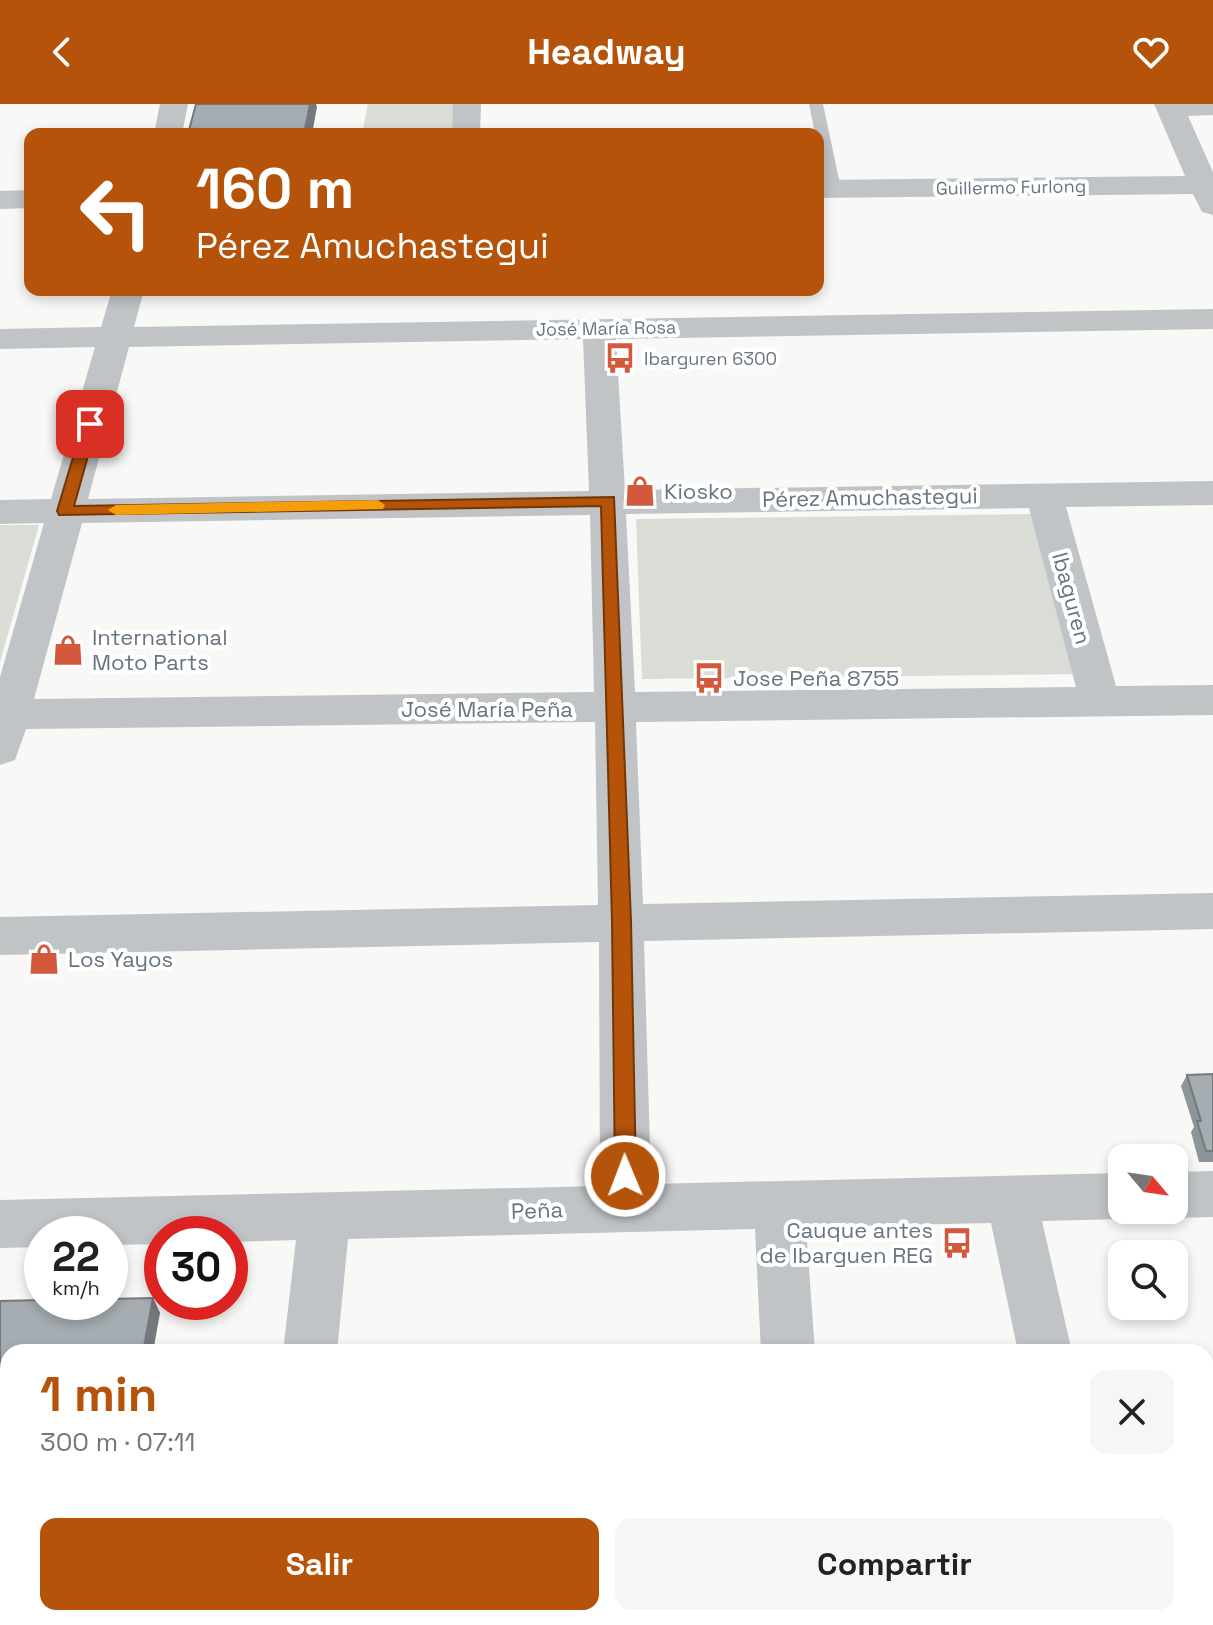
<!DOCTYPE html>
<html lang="es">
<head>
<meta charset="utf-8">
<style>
	:root { --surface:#fff; --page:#f6f6f6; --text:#222; --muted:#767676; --accent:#b45309 }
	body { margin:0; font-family:"Space Grotesk",sans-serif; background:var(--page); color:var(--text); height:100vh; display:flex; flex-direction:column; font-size:30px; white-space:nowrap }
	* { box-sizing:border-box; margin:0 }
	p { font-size:26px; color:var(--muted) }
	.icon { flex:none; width:44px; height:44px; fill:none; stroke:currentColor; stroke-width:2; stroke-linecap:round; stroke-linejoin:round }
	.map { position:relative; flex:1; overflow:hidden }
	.drawer { position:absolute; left:0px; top:1240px; width:1214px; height:282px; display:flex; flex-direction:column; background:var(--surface); border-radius:24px 24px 0 0; box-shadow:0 4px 12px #0003 }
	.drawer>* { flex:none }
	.top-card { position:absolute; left:24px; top:24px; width:800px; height:168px; border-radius:16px; box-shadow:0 4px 12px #0003; background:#b45309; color:#fff; overflow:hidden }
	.needle { width:52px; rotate:119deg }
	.fabs { position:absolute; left:1108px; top:1040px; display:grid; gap:16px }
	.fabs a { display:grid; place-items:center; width:80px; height:80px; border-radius:16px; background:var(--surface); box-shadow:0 4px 12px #0003; font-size:40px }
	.speed { position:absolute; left:24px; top:1112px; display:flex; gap:16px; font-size:40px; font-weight:700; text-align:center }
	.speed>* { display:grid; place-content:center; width:104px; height:104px; border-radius:50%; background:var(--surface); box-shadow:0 4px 12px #0003; line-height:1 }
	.speed small { font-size:20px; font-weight:400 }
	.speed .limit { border:12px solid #d22; background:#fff; color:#111 }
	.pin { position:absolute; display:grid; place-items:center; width:68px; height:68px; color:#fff; margin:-34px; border-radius:16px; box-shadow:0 4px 12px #0006 }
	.me { position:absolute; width:88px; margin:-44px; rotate:359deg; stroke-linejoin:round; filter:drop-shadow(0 0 6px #0008) }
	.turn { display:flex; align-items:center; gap:28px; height:168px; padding:0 40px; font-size:36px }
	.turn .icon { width:104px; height:104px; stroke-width:2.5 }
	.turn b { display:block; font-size:56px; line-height:68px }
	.round { display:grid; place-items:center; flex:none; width:84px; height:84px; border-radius:16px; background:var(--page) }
	.overview { display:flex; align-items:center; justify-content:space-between; height:136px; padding:0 40px }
	h1 { font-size:48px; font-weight:800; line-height:60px; color:var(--accent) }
	.action { display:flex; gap:16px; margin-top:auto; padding:16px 40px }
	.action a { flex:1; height:92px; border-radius:16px; background:var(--accent); color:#fff; font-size:32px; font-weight:800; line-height:92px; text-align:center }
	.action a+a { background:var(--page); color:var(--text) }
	header { display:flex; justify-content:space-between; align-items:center; height:104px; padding:0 40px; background:var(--accent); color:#fff; font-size:36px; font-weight:800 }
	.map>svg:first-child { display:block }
	.green { fill:#d9ddd6 }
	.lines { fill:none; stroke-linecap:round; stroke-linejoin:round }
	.service { fill:#c0c4c7; fill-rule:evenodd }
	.minor { fill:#c0c4c7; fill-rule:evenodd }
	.wall { fill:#8e9599 }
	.shaded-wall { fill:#74797d }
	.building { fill:#a5adb2; stroke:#74797d; stroke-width:2 }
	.route { fill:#b45309; stroke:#753606; stroke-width:2 }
	.slow { fill:#f59e0b }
	.labels { text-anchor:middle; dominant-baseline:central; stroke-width:8; stroke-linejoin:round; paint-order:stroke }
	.far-street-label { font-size:18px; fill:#66757e; stroke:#fff }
	.far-poi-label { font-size:18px; fill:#66757e; stroke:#fff; text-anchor:start }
	.poi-label { font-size:22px; fill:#66757e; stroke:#fff; text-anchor:start }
	.street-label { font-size:22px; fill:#66757e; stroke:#fff }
</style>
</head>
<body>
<header><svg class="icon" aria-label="back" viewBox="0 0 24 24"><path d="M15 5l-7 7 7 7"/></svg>Headway<svg class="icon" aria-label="heart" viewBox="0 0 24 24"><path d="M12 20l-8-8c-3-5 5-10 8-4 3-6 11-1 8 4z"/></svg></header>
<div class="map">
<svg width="1213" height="1521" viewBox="0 0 1213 1521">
	<rect width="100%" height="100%" fill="#f8f8f6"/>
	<path class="green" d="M368 0H459L458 30H362Z
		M1045 410 1087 570 642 575 636 415Z
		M0 421H39L0 558Z"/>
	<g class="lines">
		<path class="service" d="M809 0H823L841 85 838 88 833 90 825 85 818 30H815Z"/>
		<path class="minor" d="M160 0H188L182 30H154Z
			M453 0H481L480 30H452Z
			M1154 0H1213V11L1188 12 1213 68V111L1202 108 1193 90 818 94V76L1185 72Z
			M30 86V104L0 105V87Z
			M112 186H144L134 223 1213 205V225L616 235 625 386 1213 377V401L1066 403 1116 582 1213 581V611L636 618 643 800 1213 789V825L644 837 651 1080 1122 1069V1106H1141L1140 1108 1122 1115 1042 1117 1072 1248H1018L991 1119 806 1123 815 1248H761L755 1125 348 1135 337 1248H283L296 1136 230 1138V1130H162V1140L110 1141V1130H42V1143L0 1144V1096L600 1082 599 838 0 851V813L598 801 595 618 26 625 15 656 0 661V573L44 419 0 420V396L51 395 95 243 0 245V225L101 223ZM583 235 589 387 88 395 129 243ZM1029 404 1076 583 635 588 626 410ZM590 411 594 588 34 595 82 419Z
			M1213 1067V1113L1174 1114 1156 1107 1174 1106V1068Z
			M1206 1420H1213V1478H1206Z
			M0 1436H8V1494H0Z
			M252 1514H312L311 1521H251Z
			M775 1514H835V1521H775Z
			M1070 1514H1130L1132 1521H1072Z"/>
	</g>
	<path class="wall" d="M1213 970V1058H1199L1191 1028 1194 1023 1181 982 1187 971Z
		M153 1194 160 1209 8 1248V1337H0V1197Z"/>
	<path class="shaded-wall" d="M310 0H316L317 3 312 30H304Z
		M153 1194 160 1209 153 1248H143Z"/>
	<path class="building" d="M196 0H310L304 30H188Z
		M1213 970V1047H1206L1197 1017H1201L1187 971Z
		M153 1194 143 1248H8V1324H0V1197L42 1196V1198H110V1195Z"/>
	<path class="route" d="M90 316 97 320 74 402 614 393 631 817 636 1072 633 1079 625 1081 618 1079 615 1072 612 817 601 402 59 411 57 407 83 320Z"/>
	<path class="slow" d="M378 396 385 401 383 405 116 411 108 406 116 401Z"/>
	<defs>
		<symbol id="bus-bare" viewBox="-9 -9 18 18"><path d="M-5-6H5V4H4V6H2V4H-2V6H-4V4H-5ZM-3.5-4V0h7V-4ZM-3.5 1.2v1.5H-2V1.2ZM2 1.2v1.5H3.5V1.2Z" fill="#d4583b" stroke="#fff" stroke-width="2.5" paint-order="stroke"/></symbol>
		<symbol id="shop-bare" viewBox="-9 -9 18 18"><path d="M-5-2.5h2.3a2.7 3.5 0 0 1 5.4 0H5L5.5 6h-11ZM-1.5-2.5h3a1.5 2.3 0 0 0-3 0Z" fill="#d4583b" stroke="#fff" stroke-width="2.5" paint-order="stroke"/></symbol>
	</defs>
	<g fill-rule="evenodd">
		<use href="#bus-bare" x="598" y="232" width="44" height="44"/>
		<use href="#shop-bare" x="618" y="365" width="44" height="44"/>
		<use href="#shop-bare" x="46" y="524" width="44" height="44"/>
		<use href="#bus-bare" x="687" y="552" width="44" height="44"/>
		<use href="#shop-bare" x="22" y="833" width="44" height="44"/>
		<use href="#bus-bare" x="935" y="1117" width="44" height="44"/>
	</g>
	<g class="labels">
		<g class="far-street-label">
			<text transform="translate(1011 83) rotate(-1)">Guillermo Furlong</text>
			<text transform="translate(606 224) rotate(-1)">José María Rosa</text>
		</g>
		<g class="far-poi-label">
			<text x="644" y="254">Ibarguren 6300</text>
		</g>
		<g class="poi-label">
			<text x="664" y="387">Kiosko</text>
			<text x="92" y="533">International<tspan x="92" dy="25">Moto Parts</tspan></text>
			<text x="733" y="574">Jose Peña 8755</text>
			<text x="68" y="855">Los Yayos</text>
			<text x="933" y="1126" text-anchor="end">Cauque antes<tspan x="933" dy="25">de Ibarguen REG</tspan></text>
		</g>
		<g class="street-label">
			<text transform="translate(870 393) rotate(-1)">Pérez Amuchastegui</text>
			<text transform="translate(1072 494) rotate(75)">Ibaguren</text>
			<text x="487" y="605">José María Peña</text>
			<text transform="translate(537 1106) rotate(-2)">Peña</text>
		</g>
	</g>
</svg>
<div class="fabs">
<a><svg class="needle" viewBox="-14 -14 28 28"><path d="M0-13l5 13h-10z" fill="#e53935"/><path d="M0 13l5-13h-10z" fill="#767676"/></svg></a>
<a><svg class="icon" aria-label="search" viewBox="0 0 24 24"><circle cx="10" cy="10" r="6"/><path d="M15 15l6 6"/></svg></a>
</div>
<div class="speed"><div>22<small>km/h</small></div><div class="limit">30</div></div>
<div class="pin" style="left:90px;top:320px;background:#d93025"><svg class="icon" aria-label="arrive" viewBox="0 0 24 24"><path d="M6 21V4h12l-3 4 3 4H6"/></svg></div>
<svg class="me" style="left:625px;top:1072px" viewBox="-20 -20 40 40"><circle r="17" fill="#b45309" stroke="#fff" stroke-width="3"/><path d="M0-11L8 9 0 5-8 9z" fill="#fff"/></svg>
<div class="top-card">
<div class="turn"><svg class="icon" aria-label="left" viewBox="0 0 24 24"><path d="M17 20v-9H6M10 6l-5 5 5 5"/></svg><div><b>160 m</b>Pérez Amuchastegui</div></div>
</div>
<section class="drawer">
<div class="overview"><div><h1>1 min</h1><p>300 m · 07:11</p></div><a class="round"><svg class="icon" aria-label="close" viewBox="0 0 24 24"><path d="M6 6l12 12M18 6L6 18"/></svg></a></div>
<div class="action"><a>Salir</a><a>Compartir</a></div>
</section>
</div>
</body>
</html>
